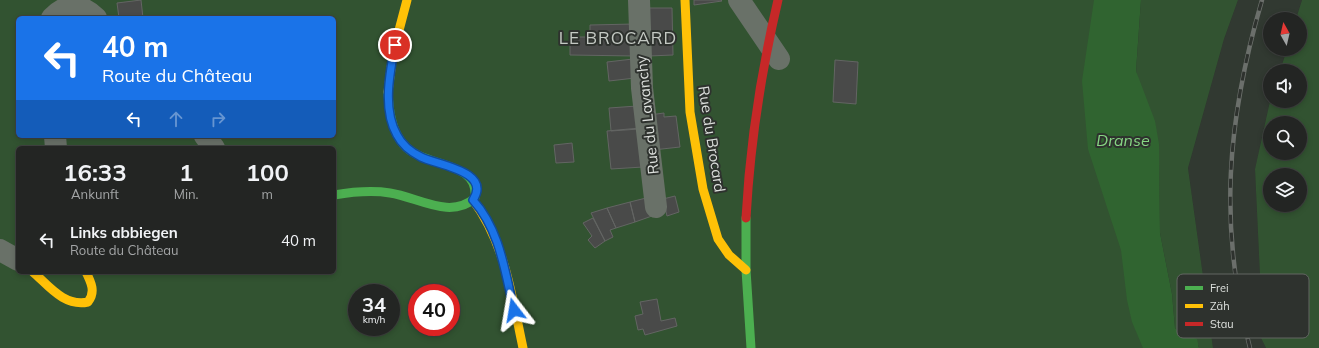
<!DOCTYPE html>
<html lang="de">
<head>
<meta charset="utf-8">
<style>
	:root { --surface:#232523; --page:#2f3130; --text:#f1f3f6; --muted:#a3a5a6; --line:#404241 }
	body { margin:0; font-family:Mulish,sans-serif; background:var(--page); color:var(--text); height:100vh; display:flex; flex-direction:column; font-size:15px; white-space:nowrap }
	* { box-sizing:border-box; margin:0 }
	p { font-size:13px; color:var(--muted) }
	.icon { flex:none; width:22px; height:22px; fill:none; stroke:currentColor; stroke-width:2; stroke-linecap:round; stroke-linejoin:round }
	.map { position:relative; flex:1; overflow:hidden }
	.panel { position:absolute; left:16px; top:146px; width:320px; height:128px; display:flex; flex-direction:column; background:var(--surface); border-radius:6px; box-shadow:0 2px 6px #0003,0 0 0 1px var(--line) }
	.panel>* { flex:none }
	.hud { position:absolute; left:16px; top:16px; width:320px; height:122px; border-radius:6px; box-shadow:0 2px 6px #0003,0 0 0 1px var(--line); background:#1a73e8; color:#fff; overflow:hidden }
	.needle { width:26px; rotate:352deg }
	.fabs { position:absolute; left:1263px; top:12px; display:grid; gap:8px }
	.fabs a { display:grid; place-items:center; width:44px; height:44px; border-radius:50%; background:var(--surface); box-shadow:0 2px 6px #0003,0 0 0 1px var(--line); font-size:20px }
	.speed { position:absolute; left:348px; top:284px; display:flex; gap:8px; font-size:20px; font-weight:700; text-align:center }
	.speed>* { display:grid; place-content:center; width:52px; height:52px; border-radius:50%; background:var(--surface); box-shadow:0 2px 6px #0003,0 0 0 1px var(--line); line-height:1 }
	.speed small { font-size:10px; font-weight:400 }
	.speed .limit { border:6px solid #d22; background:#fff; color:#111 }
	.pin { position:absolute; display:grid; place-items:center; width:34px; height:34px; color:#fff; margin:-17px; border:2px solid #fff; border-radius:50%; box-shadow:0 1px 4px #0007 }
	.me { position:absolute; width:44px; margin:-22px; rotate:346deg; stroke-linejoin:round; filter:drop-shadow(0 0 3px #0008) }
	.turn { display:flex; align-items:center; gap:14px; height:84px; padding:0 20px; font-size:18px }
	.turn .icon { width:52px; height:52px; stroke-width:2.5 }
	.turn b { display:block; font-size:28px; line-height:34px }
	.lanes { display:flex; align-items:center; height:38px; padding:0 20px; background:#0003; justify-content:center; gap:20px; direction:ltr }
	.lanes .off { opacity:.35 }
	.eta { display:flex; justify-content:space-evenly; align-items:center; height:68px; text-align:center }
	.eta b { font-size:24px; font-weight:700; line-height:28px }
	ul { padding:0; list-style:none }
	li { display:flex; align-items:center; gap:12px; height:52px; padding:0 20px }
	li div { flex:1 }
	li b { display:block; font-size:15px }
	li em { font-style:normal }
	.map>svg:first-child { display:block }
	.built { fill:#313931 }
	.green { fill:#325331; fill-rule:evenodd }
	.water { fill:#306430 }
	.building { fill:#494a49; stroke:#636563 }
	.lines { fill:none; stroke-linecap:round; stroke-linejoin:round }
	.street { stroke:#697168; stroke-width:22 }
	.fast { stroke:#4caf50; stroke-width:9 }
	.slow { stroke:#ffc107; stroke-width:9 }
	.rail-casing { stroke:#6b6f6b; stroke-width:4.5 }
	.rail { stroke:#2e322e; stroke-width:3; stroke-dasharray:9; stroke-linecap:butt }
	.jam-bridge { stroke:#c62828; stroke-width:9 }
	.route-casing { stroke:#114b97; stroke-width:10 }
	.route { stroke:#1a73e8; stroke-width:7 }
	.labels { text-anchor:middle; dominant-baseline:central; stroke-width:4; stroke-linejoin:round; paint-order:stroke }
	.street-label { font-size:15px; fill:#dde0dd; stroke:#2e322e }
	.water-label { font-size:16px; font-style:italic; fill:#86d583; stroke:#2e322e }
	.quarter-label { font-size:17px; letter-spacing:1px; fill:#c4c9c3; stroke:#2e322e }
	.key { fill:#2e322e; stroke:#636663; stroke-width:1 }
	.key-label { font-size:11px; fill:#dde0dd }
</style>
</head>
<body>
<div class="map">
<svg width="1319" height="348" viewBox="0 0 1319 348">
	<rect width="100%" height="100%" fill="#2f312f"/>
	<path class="built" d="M1238 0H1302L1296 19H1270V49H1287L1280 71H1270V101L1255 169 1260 276 1253 322 1266 348H1213L1188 168 1224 39Z"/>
	<path class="green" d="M0 0H1124L1173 348H0ZM18 18H334V136H18ZM18 148H334V272H18ZM357 293H391V327H357ZM417 293H451V327H417Z
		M1141 0H1238L1224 39 1188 168 1213 348H1199V346L1186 333 1179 332 1175 328 1172 294 1160 233 1159 163 1136 71Z
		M1302 0H1319V348H1266L1253 322 1260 276 1255 169 1270 101H1300V71H1280L1287 49H1300V19H1296ZM1270 123H1300V153H1270ZM1270 175H1300V205H1270Z"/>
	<path class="water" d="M1094 0H1141L1136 71 1155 121 1159 144 1160 233 1172 294 1175 328C1180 334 1189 335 1197 339L1199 348H1143L1132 322 1127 300 1121 250 1088 149 1082 81Z"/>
	<path class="building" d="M141 0 143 18H119L117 3Z
		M694 0H721L722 1 694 5Z
		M643 8H672L673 55 649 56Z
		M634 24 635 56 570 55V37H590V25Z
		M633 59 635 78 609 81 607 62Z
		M835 60 858 62 856 104 833 102Z
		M637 106 639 129 611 131 609 108Z
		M664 113V117L676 116 680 147 653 150 649 115Z
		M640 128 643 167 611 169 607 131Z
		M572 143 574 162 556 163 554 145Z
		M675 196 679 212 667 216 663 199Z
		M646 198 652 216 635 222 630 202Z
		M630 202 635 222 616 228 607 208Z
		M607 208 616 228 610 230 613 237 605 241 591 213Z
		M593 218 605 241 595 248 588 240 592 236 583 223Z
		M657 299 661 321 675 318 677 326 645 335 643 329 638 330 635 316 643 314 640 302Z"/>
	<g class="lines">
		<path class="street" d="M639 0 642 88 656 207
			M739 0 779 59
			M52 18C66 3 82 4 96 18
			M55 136 56 148
			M205 136 214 148
			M0 250 18 260"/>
		<path class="fast" d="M334 195C352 192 371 190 390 193 418 197 450 220 475 198 479 159 424 169 403 144 391 129 389 110 388 92
			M746 218V270L751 348"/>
		<path class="slow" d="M685 0 690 112 703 189 718 239 729 255 746 270
			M388 92 393 53 407 0
			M473 200C505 243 512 297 523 348
			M33 272C49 286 64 307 88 302 96 292 91 282 86 272"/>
		<defs>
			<path id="rail" d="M1250 348C1218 226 1227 120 1262 0"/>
		</defs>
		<use href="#rail" class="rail-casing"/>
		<use href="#rail" class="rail"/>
		<path class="jam-bridge" d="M746 218C750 144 761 72 778 0"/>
	</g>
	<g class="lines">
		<defs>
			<path id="route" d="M395 45C390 72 382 109 397 135 402 145 411 152 421 157 437 165 492 171 473 200 500 230 505 272 514 310"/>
		</defs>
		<use href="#route" class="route-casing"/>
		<use href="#route" class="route"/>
	</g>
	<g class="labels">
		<g class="street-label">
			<text transform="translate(647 115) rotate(-96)">Rue du Lavanchy</text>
			<text transform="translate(712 139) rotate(81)">Rue du Brocard</text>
		</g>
		<g class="water-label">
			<text x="1123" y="140">Dranse</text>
		</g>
		<g class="quarter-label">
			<text x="618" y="37">LE BROCARD</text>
		</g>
	</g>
	<rect x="1177" y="274" width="132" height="64" rx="6" class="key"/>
	<rect x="1185" y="286" width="18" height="4" fill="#4caf50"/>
	<rect x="1185" y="304" width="18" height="4" fill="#ffc107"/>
	<rect x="1185" y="322" width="18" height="4" fill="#c62828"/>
	<g class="key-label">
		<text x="1210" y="292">Frei</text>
		<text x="1210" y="310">Zäh</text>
		<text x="1210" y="328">Stau</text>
	</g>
</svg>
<div class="fabs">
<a><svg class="needle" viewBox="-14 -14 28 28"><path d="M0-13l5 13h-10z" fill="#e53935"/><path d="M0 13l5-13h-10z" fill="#a3a5a6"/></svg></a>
<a><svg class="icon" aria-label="sound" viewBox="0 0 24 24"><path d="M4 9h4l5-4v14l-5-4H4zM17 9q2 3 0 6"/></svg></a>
<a><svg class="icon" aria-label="search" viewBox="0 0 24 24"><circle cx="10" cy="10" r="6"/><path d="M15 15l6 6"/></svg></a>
<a><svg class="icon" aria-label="layers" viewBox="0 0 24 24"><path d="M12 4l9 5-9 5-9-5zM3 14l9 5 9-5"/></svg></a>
</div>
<div class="speed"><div>34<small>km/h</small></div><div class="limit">40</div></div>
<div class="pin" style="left:395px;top:45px;background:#d93025"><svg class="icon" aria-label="arrive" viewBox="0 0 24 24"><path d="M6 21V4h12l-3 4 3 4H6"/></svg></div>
<svg class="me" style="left:514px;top:310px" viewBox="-20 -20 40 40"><path d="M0-17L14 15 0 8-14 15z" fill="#1a73e8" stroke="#fff" stroke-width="4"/></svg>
<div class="hud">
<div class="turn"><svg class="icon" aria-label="left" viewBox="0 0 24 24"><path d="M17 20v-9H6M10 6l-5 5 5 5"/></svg><div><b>40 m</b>Route du Château</div></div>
<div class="lanes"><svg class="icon" aria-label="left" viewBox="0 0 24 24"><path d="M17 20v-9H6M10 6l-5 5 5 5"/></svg><svg class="icon off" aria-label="ahead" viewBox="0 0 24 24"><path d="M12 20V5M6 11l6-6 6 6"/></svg><svg class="icon off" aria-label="right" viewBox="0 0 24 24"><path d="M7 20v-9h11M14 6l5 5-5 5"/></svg></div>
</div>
<section class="panel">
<div class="eta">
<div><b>16:33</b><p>Ankunft</p></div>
<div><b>1</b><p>Min.</p></div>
<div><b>100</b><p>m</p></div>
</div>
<ul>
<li><svg class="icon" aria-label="left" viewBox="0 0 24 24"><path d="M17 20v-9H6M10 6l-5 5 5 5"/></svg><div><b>Links abbiegen</b><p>Route du Château</p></div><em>40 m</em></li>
</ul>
</section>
</div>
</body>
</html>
